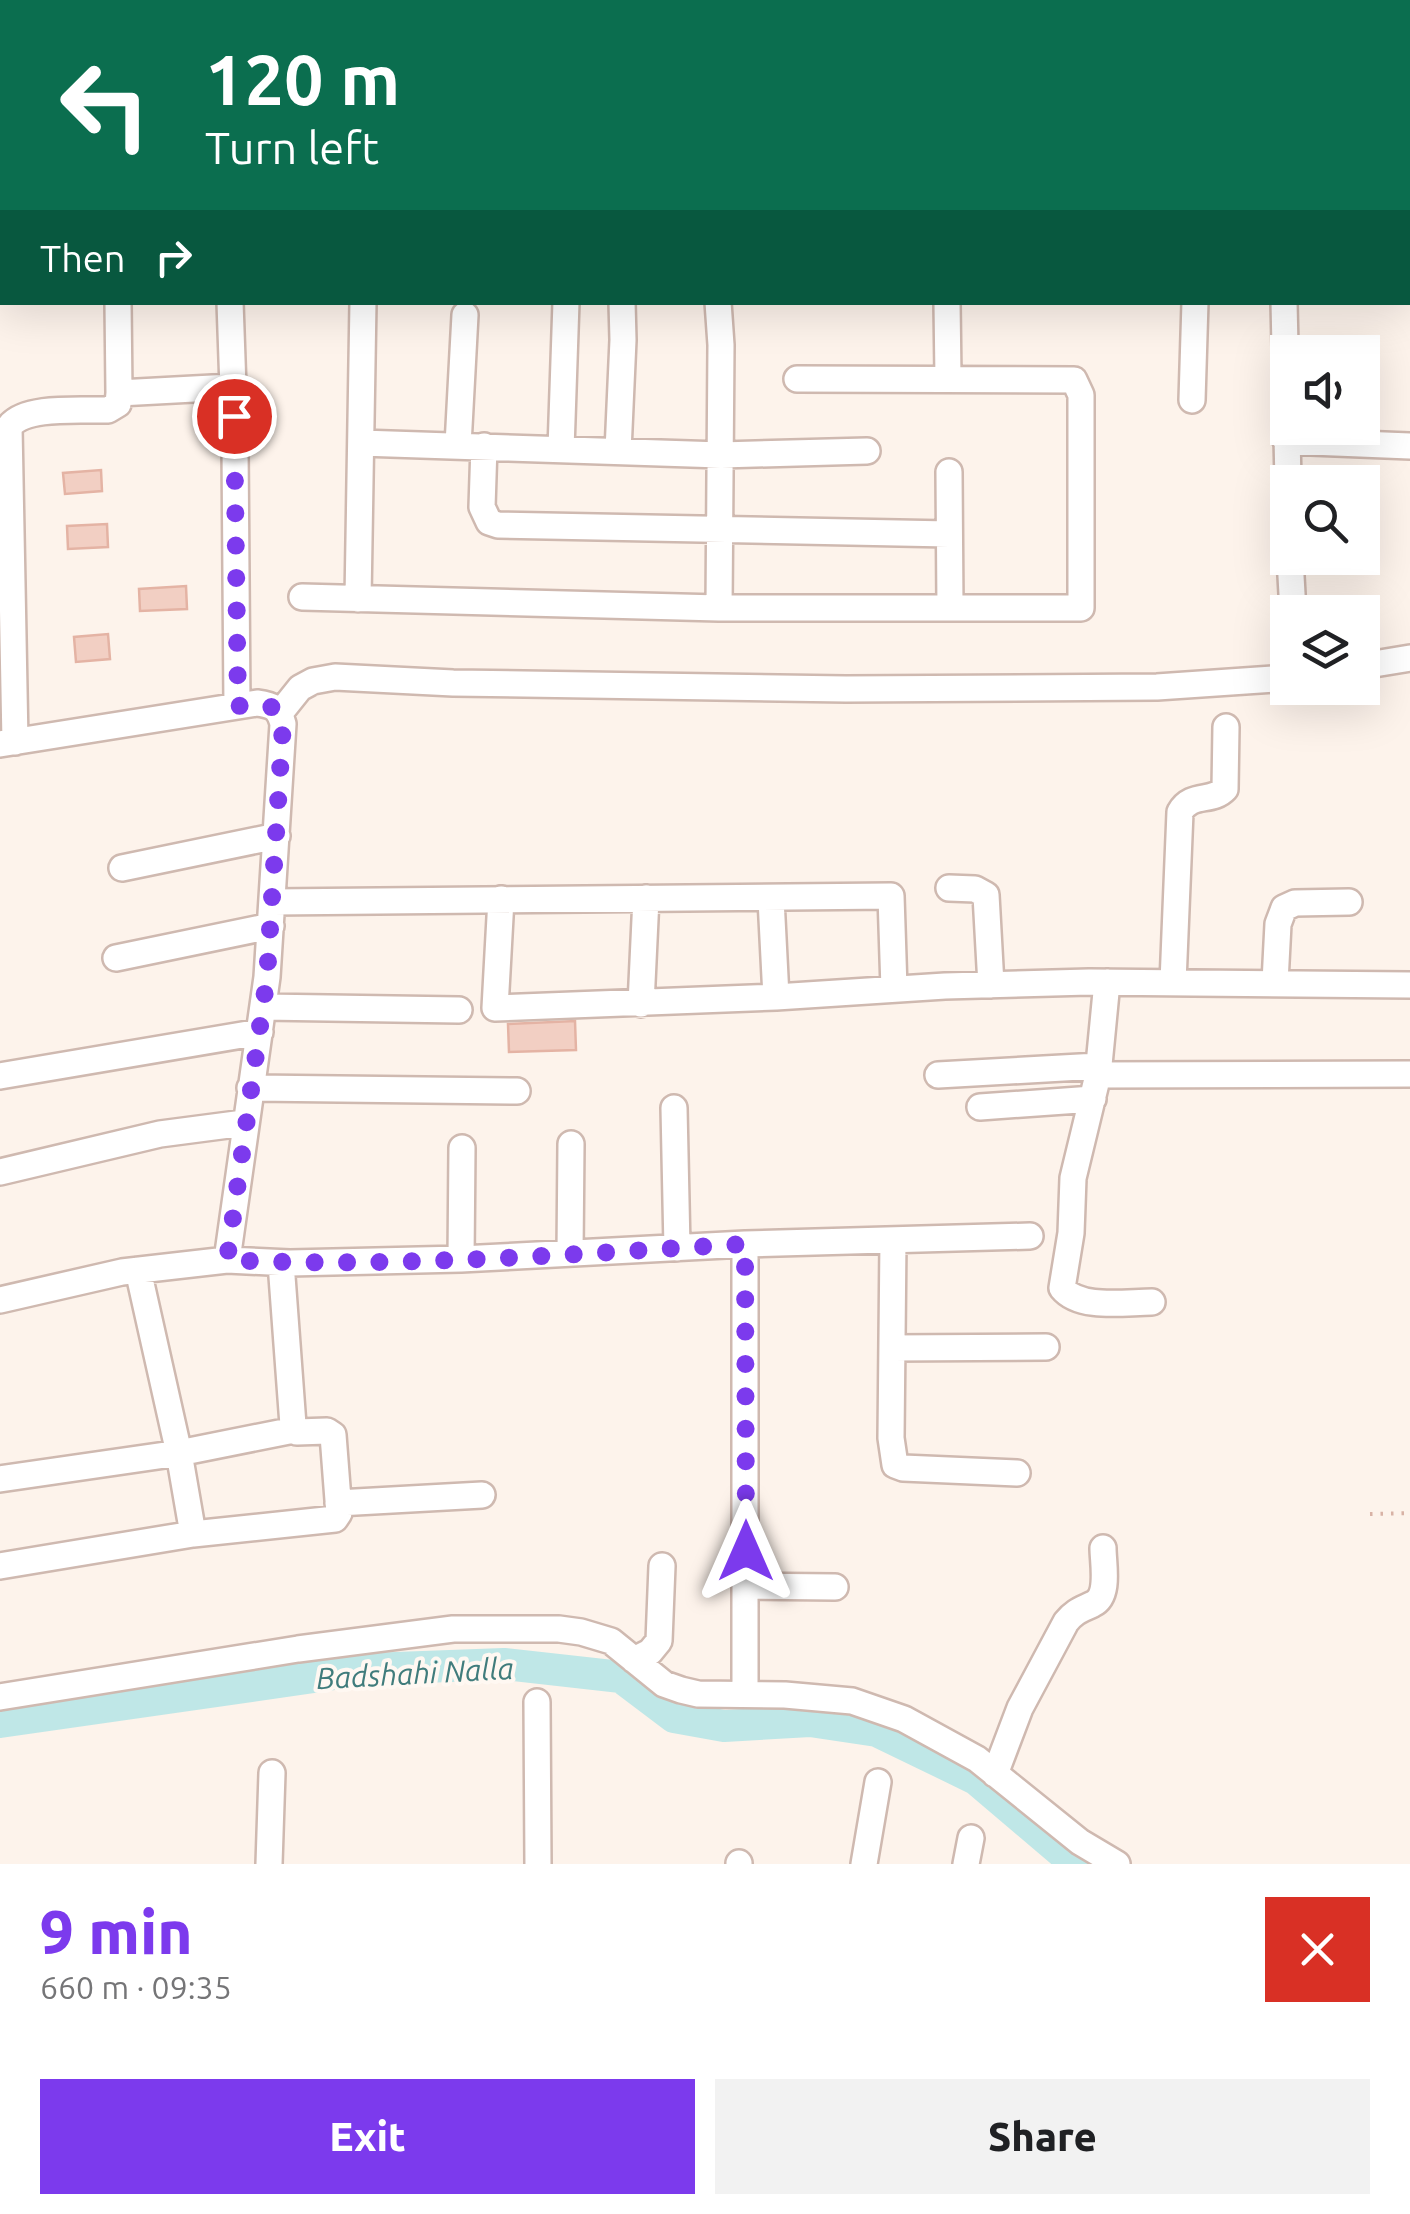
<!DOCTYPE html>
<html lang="en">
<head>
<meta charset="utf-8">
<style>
	:root { --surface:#fff; --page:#f2f2f2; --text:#202124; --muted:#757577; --accent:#7c3aed }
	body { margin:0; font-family:Ubuntu,sans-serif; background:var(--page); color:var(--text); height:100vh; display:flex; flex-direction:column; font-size:38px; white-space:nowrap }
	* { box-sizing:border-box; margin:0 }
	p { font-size:32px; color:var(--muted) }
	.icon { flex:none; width:55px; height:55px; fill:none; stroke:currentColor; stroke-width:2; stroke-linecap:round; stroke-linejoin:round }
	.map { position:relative; height:1864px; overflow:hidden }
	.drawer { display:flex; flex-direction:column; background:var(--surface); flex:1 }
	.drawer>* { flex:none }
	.top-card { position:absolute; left:0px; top:0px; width:1410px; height:305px; box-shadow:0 10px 40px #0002; background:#0b6e4f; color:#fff; overflow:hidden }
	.controls { position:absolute; left:1270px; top:335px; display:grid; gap:20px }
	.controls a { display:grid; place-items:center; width:110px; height:110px; border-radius:0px; background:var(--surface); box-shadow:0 10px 40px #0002; font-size:50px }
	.pin { position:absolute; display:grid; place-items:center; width:85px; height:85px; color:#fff; margin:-42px; border:5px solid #fff; border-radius:50%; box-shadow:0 2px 10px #0007 }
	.me { position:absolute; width:110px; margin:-55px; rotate:0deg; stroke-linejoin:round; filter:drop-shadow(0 0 8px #0008) }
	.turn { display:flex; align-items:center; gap:35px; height:210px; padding:0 40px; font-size:45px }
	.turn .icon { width:130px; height:130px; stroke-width:2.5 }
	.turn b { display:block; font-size:70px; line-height:85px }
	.then { display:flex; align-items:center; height:95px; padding:0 40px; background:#0003; gap:20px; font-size:38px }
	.round { display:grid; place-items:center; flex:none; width:105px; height:105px; border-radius:0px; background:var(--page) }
	.overview { display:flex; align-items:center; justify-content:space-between; height:170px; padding:0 40px }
	h1 { font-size:60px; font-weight:800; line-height:75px; color:var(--accent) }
	.primary-button { display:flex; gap:20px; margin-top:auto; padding:20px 40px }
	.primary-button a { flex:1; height:115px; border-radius:0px; background:var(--accent); color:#fff; font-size:40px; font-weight:800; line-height:115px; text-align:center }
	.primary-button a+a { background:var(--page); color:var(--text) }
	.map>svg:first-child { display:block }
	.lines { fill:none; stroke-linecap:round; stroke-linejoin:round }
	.river { stroke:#bfe7e7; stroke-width:32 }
	.building { fill:#f2cfc3; stroke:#e4b3a4; stroke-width:2.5 }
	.minor-casing { stroke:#cfb9b0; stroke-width:30 }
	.path { stroke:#d8b2a5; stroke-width:4; stroke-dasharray:2.5 8; stroke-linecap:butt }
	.minor { stroke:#fff; stroke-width:25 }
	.route { stroke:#7c3aed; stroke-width:18; stroke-dasharray:0 32.4 }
	.labels { text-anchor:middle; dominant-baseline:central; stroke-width:8; stroke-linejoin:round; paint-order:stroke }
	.water-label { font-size:30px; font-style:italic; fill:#407c7c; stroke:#fff8f2 }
</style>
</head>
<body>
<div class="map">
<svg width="1410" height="1864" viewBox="0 0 1410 1864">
	<rect width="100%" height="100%" fill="#fdf3eb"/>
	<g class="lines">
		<path class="river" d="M0 1722 369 1669 504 1664 621 1677 674 1717 724 1726 810 1721 877 1731 976 1779 1076 1864"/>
	</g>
	<path class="building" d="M101 470 102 491 65 494 63 473Z
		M107 524 108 547 68 549 67 526Z
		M186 586 187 609 140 611 139 589Z
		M108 634 110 659 76 662 74 637Z
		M575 1021 576 1050 509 1052 508 1024Z"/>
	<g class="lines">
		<defs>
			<path id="minor" d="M156 0V2
				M312 0V2
				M948 0V2
				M632 2V0
				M799 2 801 0
				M1080 2V0
				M1211 2 1212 0
				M1325 2V0
				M1396 2V0
				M0 161 2 123
				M1408 175 1410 176
				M118 302 119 393
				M230 302 235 446 237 706
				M718 302 721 345 719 608
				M947 302 948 378
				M1284 302 1288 482
				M1192 400 1195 302
				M1286 441 1410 446
				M361 443 721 455 867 451
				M458 445 465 315
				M484 446 482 507 489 522 498 525 949 534
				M561 449 566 302
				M618 451 623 340 622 302
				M949 472 950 608
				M1290 558 1293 612
				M302 597 719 608H1081V395L1074 380 797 379
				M358 599 363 302
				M1362 666 1410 658
				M280 713 300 688 313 681 335 677 453 683 846 689 1157 687 1288 678
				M15 742 9 427C24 405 82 411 108 410L118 404 119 393 231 387
				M0 744 257 703C273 705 279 708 283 724L267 977 227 1260
				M122 868 277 836
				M949 888 975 889 986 895 991 985
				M501 899 495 1008 776 997 945 986 1089 982 1410 985
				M771 899 776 997
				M273 902 891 896 894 989
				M116 958 271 926
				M1107 982 1098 1075 1073 1178 1071 1233 1062 1288C1080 1310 1125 1302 1152 1302
				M1173 982 1180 812C1191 792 1212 803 1225 789L1226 727
				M1275 982 1278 924 1284 908 1295 903 1349 902
				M641 1004 646 898
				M263 1007 459 1010
				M938 1075 1098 1066
				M1098 1075 1410 1074
				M0 1076 260 1032
				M250 1088 517 1091
				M980 1107 1093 1099
				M674 1108 677 1248
				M0 1172 160 1134 244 1123
				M893 1240 891 1438 895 1465 903 1468 1017 1473
				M570 1253 571 1144
				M461 1259 462 1148
				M138 1270 179 1453 193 1534
				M0 1300 122 1272 227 1260 290 1263 461 1259 745 1244 1030 1236
				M892 1348 1046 1347
				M0 1479 179 1453 294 1430
				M338 1503 482 1495
				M0 1566 193 1534 335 1519 339 1513 333 1435 327 1431 297 1432 293 1425 281 1263
				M746 1586 835 1587
				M634 1660 650 1652 659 1641 662 1566
				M745 1694V1244
				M0 1697 298 1649 453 1629H559L581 1632 611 1641 664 1684 681 1690 698 1694 785 1695 852 1701 904 1719 977 1759 1080 1842 1117 1864
				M537 1702 538 1864
				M995 1774 1020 1708 1066 1622C1075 1611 1081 1610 1093 1604 1110 1596 1103 1564 1103 1548
				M269 1864 272 1773
				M739 1864V1863
				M864 1864 878 1782
				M966 1864 971 1838"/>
		</defs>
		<use href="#minor" class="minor-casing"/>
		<path class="path" d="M1370 1514 1410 1513"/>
		<use href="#minor" class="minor"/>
	</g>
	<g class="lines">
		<path class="route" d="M234 416 238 706C259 703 276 700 283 724L267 977 227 1260C399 1268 573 1254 745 1244L746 1551"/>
	</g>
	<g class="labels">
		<g class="water-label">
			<text transform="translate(415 1673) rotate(-3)">Badshahi Nalla</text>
		</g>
	</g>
</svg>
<div class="controls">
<a><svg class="icon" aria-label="sound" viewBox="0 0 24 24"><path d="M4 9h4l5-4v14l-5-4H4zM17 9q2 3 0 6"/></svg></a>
<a><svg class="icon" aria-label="search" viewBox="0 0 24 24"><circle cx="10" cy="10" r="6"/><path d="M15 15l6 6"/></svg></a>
<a><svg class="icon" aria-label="layers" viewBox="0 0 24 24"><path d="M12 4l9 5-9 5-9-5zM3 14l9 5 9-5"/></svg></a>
</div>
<div class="pin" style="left:234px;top:416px;background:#d93025"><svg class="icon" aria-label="arrive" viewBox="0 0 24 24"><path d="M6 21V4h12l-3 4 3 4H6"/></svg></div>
<svg class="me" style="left:746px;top:1551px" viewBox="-20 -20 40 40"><path d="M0-17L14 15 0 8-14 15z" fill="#7c3aed" stroke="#fff" stroke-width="4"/></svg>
<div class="top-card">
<div class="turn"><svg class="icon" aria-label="left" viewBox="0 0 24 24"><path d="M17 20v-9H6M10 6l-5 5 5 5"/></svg><div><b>120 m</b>Turn left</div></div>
<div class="then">Then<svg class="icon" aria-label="right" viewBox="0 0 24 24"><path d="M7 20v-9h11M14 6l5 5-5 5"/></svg></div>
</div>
</div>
<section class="drawer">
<div class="overview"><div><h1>9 min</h1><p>660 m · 09:35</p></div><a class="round" style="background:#d93025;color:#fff"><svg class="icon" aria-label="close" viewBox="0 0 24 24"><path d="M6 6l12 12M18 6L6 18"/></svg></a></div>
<div class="primary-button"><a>Exit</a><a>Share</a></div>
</section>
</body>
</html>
